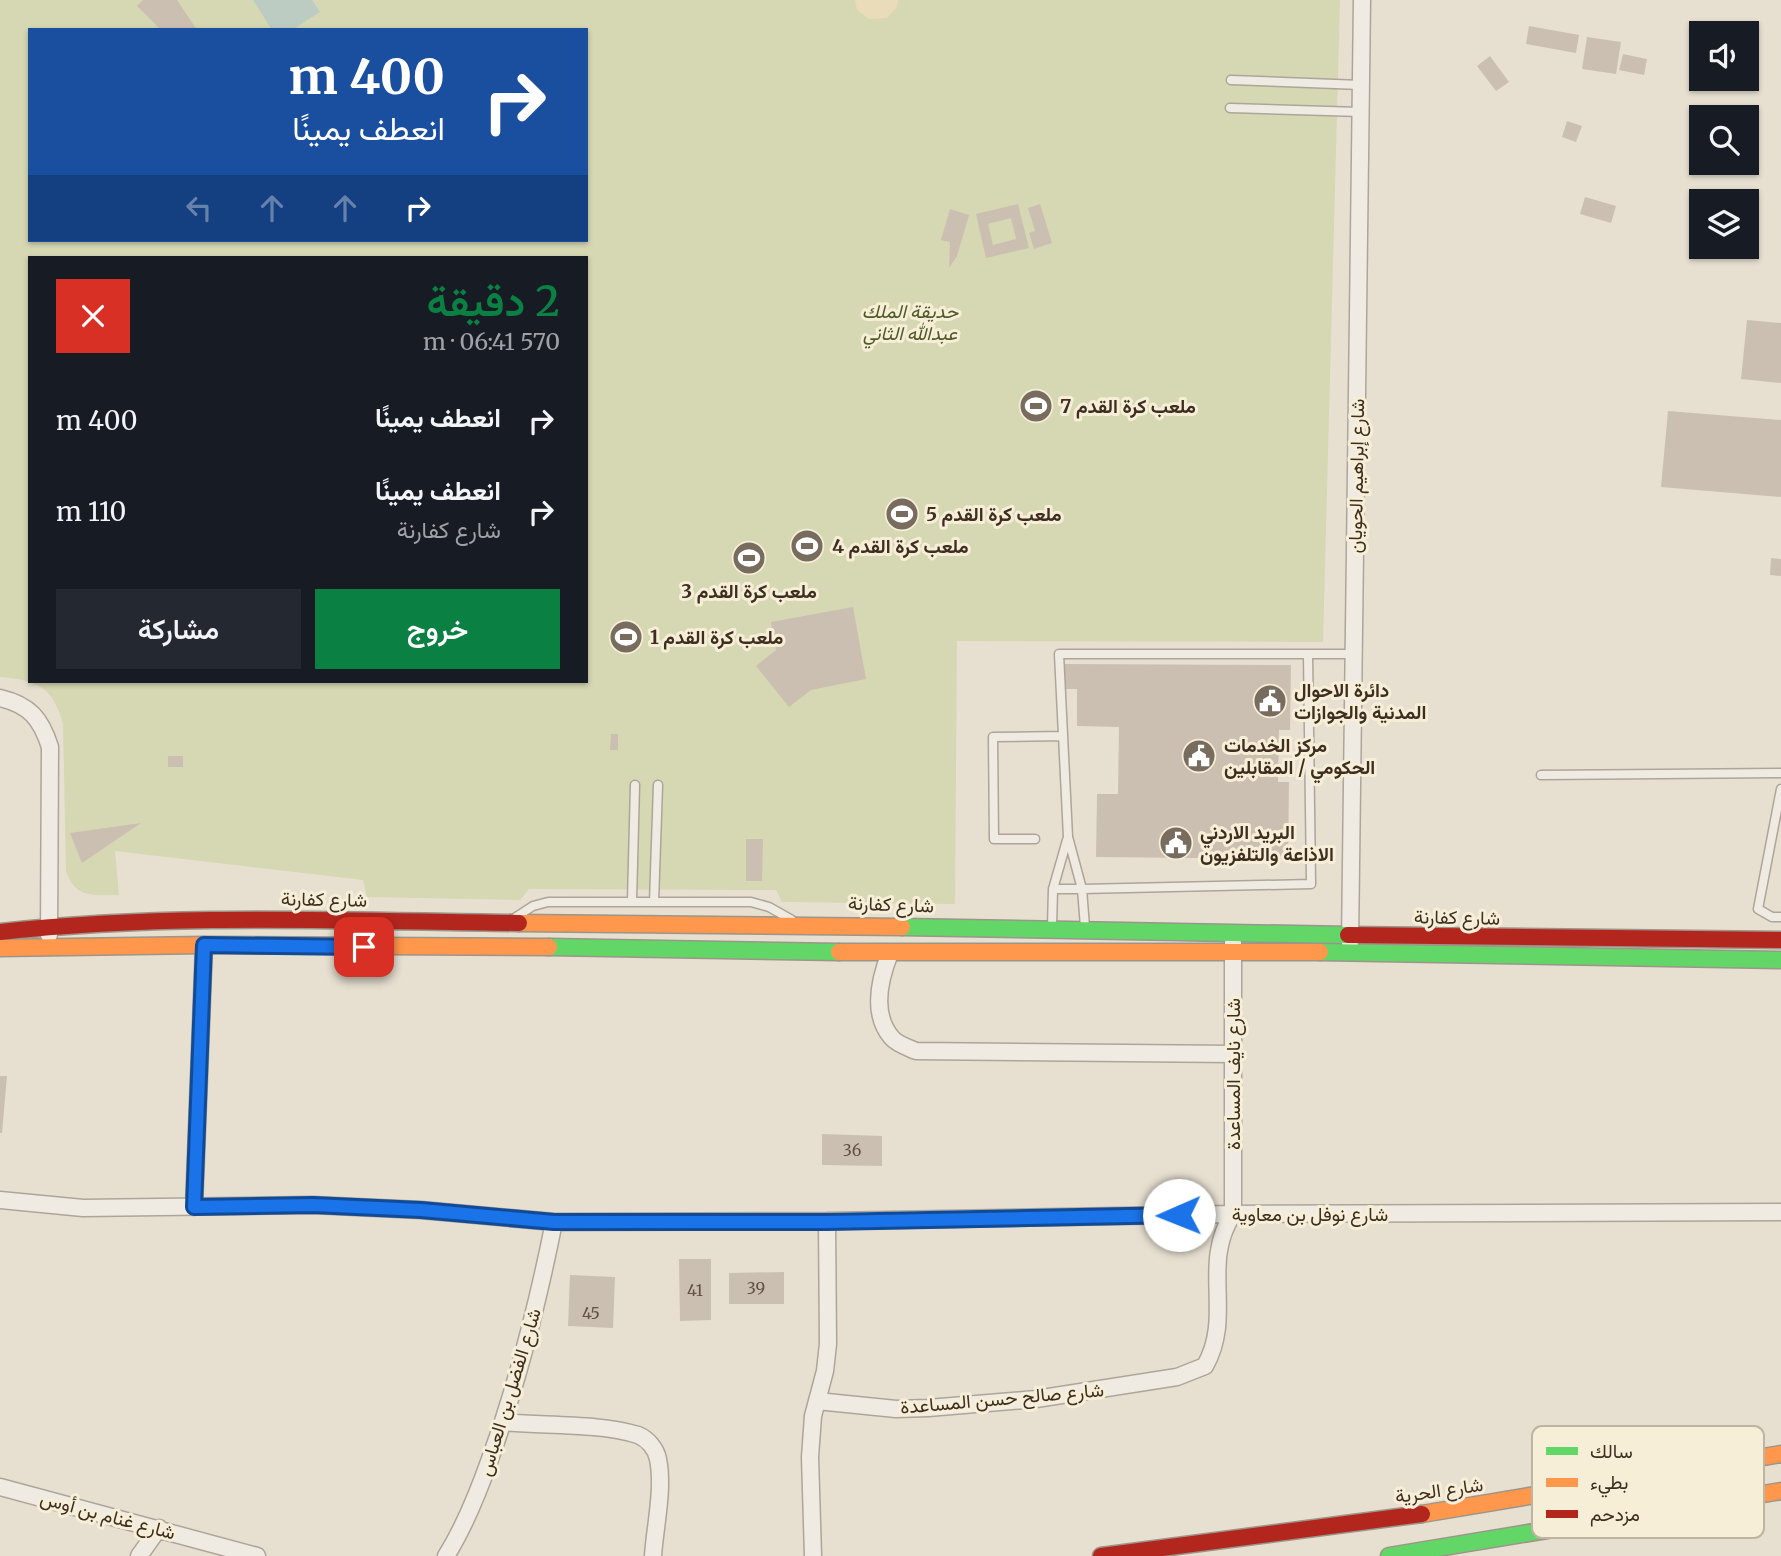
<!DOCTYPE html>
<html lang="ar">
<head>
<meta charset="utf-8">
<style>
	:root { --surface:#171b24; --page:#242831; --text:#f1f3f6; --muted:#9ea1a6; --accent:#0b8043 }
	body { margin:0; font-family:Merriweather,Vazirmatn,serif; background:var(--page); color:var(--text); direction:rtl; height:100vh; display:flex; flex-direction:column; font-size:26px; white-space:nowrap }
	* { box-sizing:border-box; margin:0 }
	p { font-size:23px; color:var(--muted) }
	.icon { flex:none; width:38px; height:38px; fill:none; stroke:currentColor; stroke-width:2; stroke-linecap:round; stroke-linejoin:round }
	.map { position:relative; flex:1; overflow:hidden; direction:ltr }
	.details { position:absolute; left:28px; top:256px; width:560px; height:427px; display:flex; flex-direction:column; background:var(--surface); border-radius:0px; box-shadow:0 2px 5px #0004; direction:rtl }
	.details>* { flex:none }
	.banner { position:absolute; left:28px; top:28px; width:560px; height:214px; border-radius:0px; box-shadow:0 2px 5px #0004; direction:rtl; background:#1a4fa0; color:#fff; overflow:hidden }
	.buttons { position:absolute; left:1689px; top:21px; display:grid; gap:14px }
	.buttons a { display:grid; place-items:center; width:70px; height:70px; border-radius:0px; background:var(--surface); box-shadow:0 2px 5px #0004; font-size:35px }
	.pin { position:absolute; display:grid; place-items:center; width:60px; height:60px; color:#fff; margin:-30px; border-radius:14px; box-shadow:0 4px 10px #0006 }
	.me { position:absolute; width:77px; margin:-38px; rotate:269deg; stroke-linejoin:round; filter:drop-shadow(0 0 5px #0008) }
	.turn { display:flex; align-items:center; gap:24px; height:147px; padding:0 28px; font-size:32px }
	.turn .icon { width:91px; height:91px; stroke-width:2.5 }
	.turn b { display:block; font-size:49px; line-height:60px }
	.lanes { display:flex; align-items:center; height:66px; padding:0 28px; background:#0003; justify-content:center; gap:35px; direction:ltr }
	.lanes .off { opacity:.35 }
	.round { display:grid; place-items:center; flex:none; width:74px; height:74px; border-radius:0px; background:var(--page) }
	.head { display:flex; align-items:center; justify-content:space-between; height:119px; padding:0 28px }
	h1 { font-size:42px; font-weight:600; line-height:52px; color:var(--accent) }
	.button { display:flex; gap:14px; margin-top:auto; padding:14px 28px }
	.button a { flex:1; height:80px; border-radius:0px; background:var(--accent); color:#fff; font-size:28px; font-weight:600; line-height:80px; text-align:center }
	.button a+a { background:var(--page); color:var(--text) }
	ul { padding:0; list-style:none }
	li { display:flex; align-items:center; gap:21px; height:91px; padding:0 28px }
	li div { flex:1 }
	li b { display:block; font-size:26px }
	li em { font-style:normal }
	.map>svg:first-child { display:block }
	.green { fill:#d6d7b3; fill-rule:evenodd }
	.sand { fill:#eadcb9 }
	.water { fill:#bcccc2 }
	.building { fill:#cbbfb2; fill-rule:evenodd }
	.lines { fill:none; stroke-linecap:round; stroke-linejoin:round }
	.lane-casing { stroke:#ada599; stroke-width:11 }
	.street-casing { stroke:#ada599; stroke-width:19 }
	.fast-casing { stroke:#9c958a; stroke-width:19 }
	.slow-casing { stroke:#9c958a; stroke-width:19 }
	.jam-casing { stroke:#9c958a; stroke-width:19 }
	.lane { stroke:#efebe3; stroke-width:8 }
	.street { stroke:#efebe3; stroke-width:16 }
	.fast { stroke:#63d668; stroke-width:16 }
	.slow { stroke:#ff974d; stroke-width:16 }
	.jam { stroke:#b3261e; stroke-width:16 }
	.route-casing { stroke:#114b97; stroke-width:18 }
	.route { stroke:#1a73e8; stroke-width:12 }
	.labels { text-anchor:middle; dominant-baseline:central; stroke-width:6; stroke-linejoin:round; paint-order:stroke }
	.number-label { font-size:16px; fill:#605244 }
	.park-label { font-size:19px; font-style:italic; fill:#4d5a26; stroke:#f7eed8 }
	.poi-label { font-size:19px; font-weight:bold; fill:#3d2e20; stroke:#f7eed8; text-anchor:start }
	.street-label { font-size:19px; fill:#3d2e20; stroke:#f7eed8 }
	.key { fill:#f7eed8; stroke:#bfb4a1; stroke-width:2 }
	.key-label { font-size:19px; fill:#3d2e20 }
</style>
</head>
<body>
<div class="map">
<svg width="1781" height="1556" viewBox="0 0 1781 1556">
	<rect width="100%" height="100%" fill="#e7e0d1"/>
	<path class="green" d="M0 0H1340L1323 642 957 641 955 904 782 902 776 890 529 889 520 900 367 897 363 880 115 851 119 895C94 895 75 899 66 871L63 724C53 686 36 680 0 677ZM30 30H586V240H30ZM30 257H586V681H30Z"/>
	<path class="sand" d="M855 0H898L897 7 887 18 869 19 857 10Z"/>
	<path class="water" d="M253 0H312L320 12 292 30H272Z"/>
	<path class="building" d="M143 0H177L197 30H161L137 6Z
		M1529 26 1579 35 1576 53 1526 44Z
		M1587 37 1621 42 1616 74 1582 69Z
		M1623 54 1647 59 1644 75 1619 70Z
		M1490 56 1509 82 1496 91 1477 66Z
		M1567 121 1582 126 1576 142 1562 137Z
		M1585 197 1616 206 1611 223 1580 214Z
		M1018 204 1029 248 986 258 976 214ZM1011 218 1016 239 993 245 988 224Z
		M1040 204 1052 243 1034 249 1029 233 1035 231 1028 208Z
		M950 209 969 215 957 256 949 268 950 242 941 240Z
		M1747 320 1781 323V383L1741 379Z
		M1668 411 1781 420V497L1661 487Z
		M1771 558 1781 559V576L1770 575Z
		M853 607 866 679 811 690 789 707 756 666 776 650 771 622Z
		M1065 664 1291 665 1290 730H1279L1278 782H1289L1288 859 1096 857 1097 794H1118L1119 727 1077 726V689H1064Z
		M611 734H618V750H610Z
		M168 756H183V767H168Z
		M141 823 82 863 70 833Z
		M746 839H763L762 881H746Z
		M0 1076H7L2 1133H0Z
		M822 1134 882 1136V1166L822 1165Z
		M679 1259H711V1320L680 1321Z
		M784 1272V1304H729V1273Z
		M570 1275 615 1277 613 1328 568 1326Z"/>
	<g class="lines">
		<defs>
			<path id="lane" d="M1231 80 1361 85
				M1230 108 1360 112
				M1308 654H1354
				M1541 775 1781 773
				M1781 789 1758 909 1772 917H1781
				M1035 839H994L993 737 1063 736
				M1053 889H1082L1311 884 1308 654H1059L1068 837 1082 889 1085 927
				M632 901 635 785
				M654 902 658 785
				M516 917 533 906 548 902H751L769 907 792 920
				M1052 927 1053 889 1067 840"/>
			<path id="street" d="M0 698C30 705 41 719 50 747L49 935
				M1350 943 1362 0
				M890 953C880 978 871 1014 892 1038 897 1044 909 1048 916 1051L1233 1054
				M0 1200 83 1208 313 1205 421 1210 554 1222 827 1221 1233 1214 1781 1212
				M194 1207 204 945
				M817 1401 896 1409 928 1408 1036 1399 1177 1377 1205 1366C1234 1315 1200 1264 1233 1214V943
				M503 1422C545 1426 599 1423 638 1435 648 1439 656 1449 658 1459 664 1489 655 1526 653 1556
				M0 1487 257 1556
				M139 1556 159 1528
				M446 1556C465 1526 478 1493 490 1459 518 1382 538 1302 554 1222
				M813 1556 810 1457 813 1416 825 1371 828 1344 827 1221"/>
			<path id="fast" d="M902 927 1348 935
				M549 947 839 952
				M1320 952 1781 960
				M1389 1556 1656 1512"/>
			<path id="slow" d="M519 923 902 927
				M0 948 204 945 549 947
				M839 952H1320
				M1656 1512 1781 1491
				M1422 1514 1781 1454"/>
			<path id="jam" d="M0 932C173 913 345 921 519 923
				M1348 935 1781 940
				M1101 1556 1422 1514"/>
		</defs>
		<use href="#lane" class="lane-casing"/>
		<use href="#street" class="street-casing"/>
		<use href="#fast" class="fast-casing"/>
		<use href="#slow" class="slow-casing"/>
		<use href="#jam" class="jam-casing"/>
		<use href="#lane" class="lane"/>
		<use href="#street" class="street"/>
		<use href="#fast" class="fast"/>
		<use href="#slow" class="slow"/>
		<use href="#jam" class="jam"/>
	</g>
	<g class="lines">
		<defs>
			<path id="route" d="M364 947 204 945 194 1207 313 1205 421 1210 554 1222H827L1179 1215"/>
		</defs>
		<use href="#route" class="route-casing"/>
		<use href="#route" class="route"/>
	</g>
	<defs>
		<symbol id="stadium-disc" viewBox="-11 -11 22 22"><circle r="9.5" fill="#786c5e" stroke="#f7eed8"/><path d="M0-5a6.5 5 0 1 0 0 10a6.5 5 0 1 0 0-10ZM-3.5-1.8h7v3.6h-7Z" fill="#fff"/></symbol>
		<symbol id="civic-disc" viewBox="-11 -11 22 22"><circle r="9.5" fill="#786c5e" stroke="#f7eed8"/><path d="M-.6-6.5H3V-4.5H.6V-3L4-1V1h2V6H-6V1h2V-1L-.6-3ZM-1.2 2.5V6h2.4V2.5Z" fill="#fff"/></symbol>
	</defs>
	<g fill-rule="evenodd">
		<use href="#stadium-disc" x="1017" y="387" width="38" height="38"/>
		<use href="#stadium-disc" x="883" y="495" width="38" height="38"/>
		<use href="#stadium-disc" x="788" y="527" width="38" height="38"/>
		<use href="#stadium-disc" x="730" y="539" width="38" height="38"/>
		<use href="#stadium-disc" x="607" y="618" width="38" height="38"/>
		<use href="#civic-disc" x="1251" y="682" width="38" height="38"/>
		<use href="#civic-disc" x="1180" y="737" width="38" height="38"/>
		<use href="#civic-disc" x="1157" y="824" width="38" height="38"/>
	</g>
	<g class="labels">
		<g class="number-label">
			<text x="852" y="1150">36</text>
			<text x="756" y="1288">39</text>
			<text x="695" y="1290">41</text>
			<text x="591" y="1313">45</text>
		</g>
		<g class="park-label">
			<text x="910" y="311">حديقة الملك<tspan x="910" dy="22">عبدالله الثاني</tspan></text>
		</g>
		<g class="poi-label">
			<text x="1060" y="406">ملعب كرة القدم 7</text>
			<text x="926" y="514">ملعب كرة القدم 5</text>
			<text x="832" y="546">ملعب كرة القدم 4</text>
			<text x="749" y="591" text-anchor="middle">ملعب كرة القدم 3</text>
			<text x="650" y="637">ملعب كرة القدم 1</text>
			<text x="1294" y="690">دائرة الاحوال<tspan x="1294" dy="22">المدنية والجوازات</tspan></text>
			<text x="1224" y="745">مركز الخدمات<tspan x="1224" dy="22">الحكومي / المقابلين</tspan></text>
			<text x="1200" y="832">البريد الاردني<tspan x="1200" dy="22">الاذاعة والتلفزيون</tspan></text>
		</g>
		<g class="street-label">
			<text transform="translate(1356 476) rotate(-89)">شارع إبراهيم الحويان</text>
			<text transform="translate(324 899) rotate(1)">شارع كفارنة</text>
			<text transform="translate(891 904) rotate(2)">شارع كفارنة</text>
			<text transform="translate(1457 917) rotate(1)">شارع كفارنة</text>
			<text transform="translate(1233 1074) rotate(-90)">شارع نايف المساعدة</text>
			<text x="1310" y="1214">شارع نوفل بن معاوية</text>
			<text transform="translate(509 1392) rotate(-73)">شارع الفضل بن العباس</text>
			<text transform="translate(1002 1398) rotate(-5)">شارع صالح حسن المساعدة</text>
			<text transform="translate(1439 1490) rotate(-8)">شارع الحرية</text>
			<text transform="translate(108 1515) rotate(15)">شارع غنام بن أوس</text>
		</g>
	</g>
	<rect x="1532" y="1426" width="232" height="112" rx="10" class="key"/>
	<rect x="1546" y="1447" width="32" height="8" fill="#63d668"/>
	<rect x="1546" y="1478" width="32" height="9" fill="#ff974d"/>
	<rect x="1546" y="1510" width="32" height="8" fill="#b3261e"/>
	<g class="key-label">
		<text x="1590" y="1458">سالك</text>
		<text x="1590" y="1489">بطيء</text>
		<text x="1590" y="1521">مزدحم</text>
	</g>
</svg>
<div class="buttons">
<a><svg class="icon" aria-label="sound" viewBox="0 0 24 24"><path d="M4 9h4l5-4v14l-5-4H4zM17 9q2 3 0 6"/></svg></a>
<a><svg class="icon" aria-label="search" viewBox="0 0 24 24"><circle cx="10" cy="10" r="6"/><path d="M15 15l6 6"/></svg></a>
<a><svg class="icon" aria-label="layers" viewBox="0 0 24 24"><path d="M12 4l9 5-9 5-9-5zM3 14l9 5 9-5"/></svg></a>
</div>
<div class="pin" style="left:364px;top:947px;background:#d93025"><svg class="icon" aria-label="arrive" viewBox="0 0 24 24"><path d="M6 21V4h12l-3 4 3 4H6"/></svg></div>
<svg class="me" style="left:1179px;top:1215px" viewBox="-20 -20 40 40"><circle r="19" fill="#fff"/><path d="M0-13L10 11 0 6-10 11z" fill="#1a73e8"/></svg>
<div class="banner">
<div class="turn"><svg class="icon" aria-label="right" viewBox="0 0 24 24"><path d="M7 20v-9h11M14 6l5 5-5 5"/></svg><div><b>400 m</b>انعطف يمينًا</div></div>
<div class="lanes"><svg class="icon off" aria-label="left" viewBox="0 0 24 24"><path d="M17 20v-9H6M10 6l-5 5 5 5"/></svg><svg class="icon off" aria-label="ahead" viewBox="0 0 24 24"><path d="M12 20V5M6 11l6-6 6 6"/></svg><svg class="icon off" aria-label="ahead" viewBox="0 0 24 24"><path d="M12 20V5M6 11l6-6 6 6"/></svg><svg class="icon" aria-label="right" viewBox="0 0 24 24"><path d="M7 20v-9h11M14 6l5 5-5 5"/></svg></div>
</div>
<section class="details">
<div class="head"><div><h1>2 دقيقة</h1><p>570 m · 06:41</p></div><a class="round" style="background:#d93025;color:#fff"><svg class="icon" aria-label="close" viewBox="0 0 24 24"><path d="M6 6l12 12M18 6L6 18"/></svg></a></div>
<ul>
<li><svg class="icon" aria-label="right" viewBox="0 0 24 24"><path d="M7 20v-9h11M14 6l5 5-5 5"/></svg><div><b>انعطف يمينًا</b></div><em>400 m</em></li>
<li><svg class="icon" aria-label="right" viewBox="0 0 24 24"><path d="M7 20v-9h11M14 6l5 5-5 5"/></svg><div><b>انعطف يمينًا</b><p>شارع كفارنة</p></div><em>110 m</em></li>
</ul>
<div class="button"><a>خروج</a><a>مشاركة</a></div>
</section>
</div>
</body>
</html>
